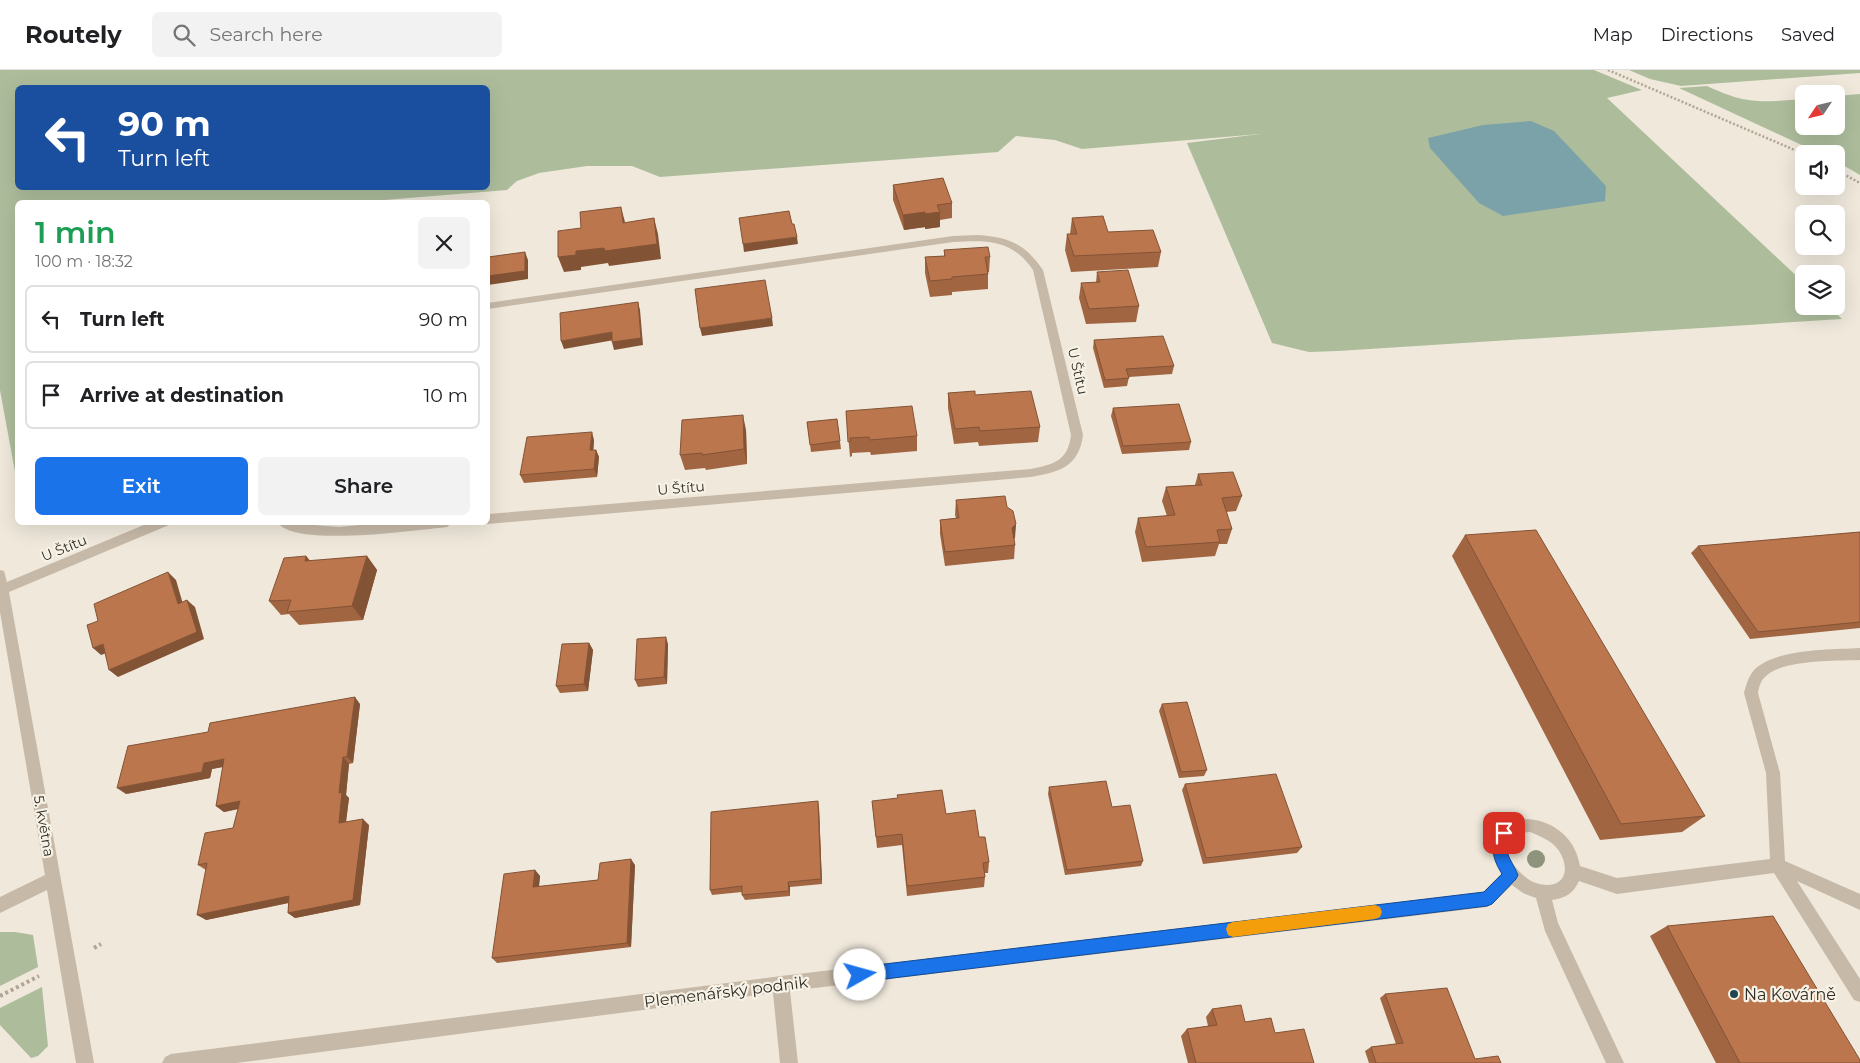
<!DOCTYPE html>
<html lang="en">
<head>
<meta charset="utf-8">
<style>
	:root { --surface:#fff; --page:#f2f2f2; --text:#202124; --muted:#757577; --line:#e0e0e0; --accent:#1a73e8 }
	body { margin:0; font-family:Montserrat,sans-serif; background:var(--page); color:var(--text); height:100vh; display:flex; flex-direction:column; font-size:19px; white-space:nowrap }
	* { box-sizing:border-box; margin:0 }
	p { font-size:16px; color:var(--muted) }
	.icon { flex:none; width:28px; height:28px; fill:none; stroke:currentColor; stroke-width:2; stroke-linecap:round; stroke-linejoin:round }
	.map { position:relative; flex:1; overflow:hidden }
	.details { position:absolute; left:15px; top:130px; width:475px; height:325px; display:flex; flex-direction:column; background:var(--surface); border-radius:8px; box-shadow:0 5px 20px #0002 }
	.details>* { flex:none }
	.banner { position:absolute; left:15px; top:15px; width:475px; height:105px; border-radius:8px; box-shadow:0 5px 20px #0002; background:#1a4fa0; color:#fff; overflow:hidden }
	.needle { width:32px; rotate:235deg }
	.tools { position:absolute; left:1795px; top:15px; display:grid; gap:10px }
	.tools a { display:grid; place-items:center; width:50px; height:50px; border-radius:8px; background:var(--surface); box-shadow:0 5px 20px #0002; font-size:25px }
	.pin { position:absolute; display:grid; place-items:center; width:42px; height:42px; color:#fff; margin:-21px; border-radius:10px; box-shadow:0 2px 8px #0006 }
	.me { position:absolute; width:55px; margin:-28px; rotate:83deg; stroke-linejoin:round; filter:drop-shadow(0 0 4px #0008) }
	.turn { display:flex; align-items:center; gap:18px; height:105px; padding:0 20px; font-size:22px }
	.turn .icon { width:65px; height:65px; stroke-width:2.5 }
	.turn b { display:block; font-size:35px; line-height:42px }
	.round { display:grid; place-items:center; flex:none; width:52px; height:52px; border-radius:8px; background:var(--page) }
	.head { display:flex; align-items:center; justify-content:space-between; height:85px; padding:0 20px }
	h1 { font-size:30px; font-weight:600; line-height:38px; color:#1e9e55 }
	.cta { display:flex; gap:10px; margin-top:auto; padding:10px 20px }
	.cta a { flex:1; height:58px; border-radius:8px; background:var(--accent); color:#fff; font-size:20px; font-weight:600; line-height:58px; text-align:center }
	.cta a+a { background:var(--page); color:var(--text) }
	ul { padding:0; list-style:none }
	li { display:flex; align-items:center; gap:15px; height:68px; margin:0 10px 8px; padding:0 10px; border:2px solid var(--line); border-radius:8px }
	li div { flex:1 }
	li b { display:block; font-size:19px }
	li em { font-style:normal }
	header { display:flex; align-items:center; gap:30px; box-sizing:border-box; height:70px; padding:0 25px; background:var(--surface); border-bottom:1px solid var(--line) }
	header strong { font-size:24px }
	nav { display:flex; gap:28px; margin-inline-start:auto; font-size:18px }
	.search { width:350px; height:45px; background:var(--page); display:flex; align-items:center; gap:12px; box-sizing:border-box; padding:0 18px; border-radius:8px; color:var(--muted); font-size:19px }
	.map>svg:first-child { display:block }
	.green { fill:#adbd9c; fill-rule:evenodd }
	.water { fill:#7ca2a9 }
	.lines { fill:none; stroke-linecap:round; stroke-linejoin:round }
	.path-far1 { stroke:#b1a492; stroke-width:2.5; stroke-dasharray:2 2; stroke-linecap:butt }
	.path { stroke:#b1a492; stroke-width:4; stroke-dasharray:3 3; stroke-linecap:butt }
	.minor { fill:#c6b9a8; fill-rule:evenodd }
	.tree { fill:#8e947b }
	.wall { fill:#a16542 }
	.shaded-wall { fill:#835336 }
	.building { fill:#bb764d; stroke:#835336 }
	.route { fill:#1a73e8; stroke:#114b97 }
	.slow { fill:#f59e0b }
	.poi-dot { fill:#214751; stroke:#f7f2e6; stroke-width:2 }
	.labels { text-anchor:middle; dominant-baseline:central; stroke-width:4.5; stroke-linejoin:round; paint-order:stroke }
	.street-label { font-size:14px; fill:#332d27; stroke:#f7f2e6 }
	.near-street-label { font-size:16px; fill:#332d27; stroke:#f7f2e6 }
	.near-poi-label { font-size:16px; fill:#332d27; stroke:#f7f2e6; text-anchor:start }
</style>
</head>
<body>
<header>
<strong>Routely</strong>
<div class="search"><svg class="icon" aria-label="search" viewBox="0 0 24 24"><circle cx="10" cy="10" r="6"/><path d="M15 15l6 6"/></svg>Search here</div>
<nav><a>Map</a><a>Directions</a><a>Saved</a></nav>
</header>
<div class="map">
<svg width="1860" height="993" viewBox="0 0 1860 993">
	<rect width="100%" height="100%" fill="#efe8db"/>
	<path class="green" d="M0 0H1594L1642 20 1607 28 1804 213V236H1829L1842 249 1338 281 1309 282 1272 273 1187 73 1260 64 1082 79 1055 70 1016 66 998 82 660 107 632 96H587L539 103 517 111 507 120 360 132H18V401L15 402 0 320ZM18 18H488V118H18Z
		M1629 0H1860V3L1681 16 1650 9Z
		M1707 16C1747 35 1761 32 1804 29V56H1836V26L1860 24V105L1836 91V84H1821L1679 18Z
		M0 862H15L33 865 38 897 0 916Z
		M42 917 48 976 38 986 31 988 0 955V938Z"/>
	<path class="water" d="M1531 51 1554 61 1606 116 1605 131 1503 146 1479 133 1430 78 1428 68 1483 55Z"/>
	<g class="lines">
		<path class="path-far1" d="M1608 0 1804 84
			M1836 100 1860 113"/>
		<path class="path" d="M94 878 101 874
			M0 926 39 906"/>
		<path class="minor" d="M978 165C1009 167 1025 174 1043 200L1083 365C1079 397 1059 402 1031 407L488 454 484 452H488V444L1031 399C1054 394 1068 391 1071 365L1033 200C1012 169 987 170 953 172L488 239V233L953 166Z
			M151 452H171L169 455 9 522 94 993H76L47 820 0 843V827L45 805 0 542V500L4 501 7 512Z
			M277 452 339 457 391 452H453L447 457C416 460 294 478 277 452Z
			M1860 578V590C1836 591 1780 589 1764 608 1760 612 1759 618 1758 623L1780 703 1785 791 1860 824V840L1797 811 1860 909V932L1854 930 1774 803 1617 824 1579 811C1573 824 1565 828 1552 830L1558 853 1624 993H1606L1545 861 1536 828 1523 823 1512 815 1492 834 1487 837 790 921 798 993H780L773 923 236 993H162L165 987 171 984 781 906 1483 822 1502 803C1457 738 1569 727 1580 796L1617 808 1770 789 1766 703 1744 623C1746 615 1749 605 1755 599 1778 578 1831 580 1860 578ZM1530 762C1538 765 1547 769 1554 775 1567 787 1572 814 1548 815 1543 815 1538 814 1533 812 1521 806 1495 779 1511 766 1517 762 1524 763 1530 762Z"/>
	</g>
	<circle class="tree" cx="1536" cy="789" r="9"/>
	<path class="wall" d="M893 115 952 133V148L940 150V157L925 159V157L904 160 893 130Z
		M1072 148 1161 182 1158 197 1071 202 1065 180 1067 164H1070Z
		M944 180 990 187 989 202H988V219L952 222V225L930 227 925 203V187L944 186Z
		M1097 202 1139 236 1136 252 1086 254 1079 228 1081 213 1096 212Z
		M1094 270 1174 296 1172 304 1129 307 1127 316 1104 318 1093 278Z
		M948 323 975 325 1040 357 1038 372 979 376 978 372 954 374 948 338Z
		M1113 338 1191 372 1189 380 1122 384 1111 346Z
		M846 341 917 366V381L871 385 870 382 852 383V386L850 387Z
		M837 349 841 379 811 382 807 352Z
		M746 360 747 394 706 400 705 398 685 400 680 385Z
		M594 370 593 380H596L599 387 597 407 524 413 520 405Z
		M1198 404 1242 426 1236 441 1226 442 1232 459 1227 474H1219L1215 486 1142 492 1135 462 1138 448 1167 446 1162 431 1166 417 1195 415Z
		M956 430 1007 437 1016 454 1014 469 1015 475 1014 489 945 496 940 464V450L956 448 955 445Z
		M1860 462V558L1750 569 1691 483 1698 476Z
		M1465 465 1705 746 1682 762 1600 770 1452 486Z
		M306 486 310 491 367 486 377 500 363 550 299 555 289 544 281 545 269 531Z
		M589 573 593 580 588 621 560 623 556 616Z
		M668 574 667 614 638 617 635 610Z
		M360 634 353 693 349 694 346 725 349 728 346 752 369 755 360 835 295 848 288 843 289 833 206 850V800L198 795 233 758 238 739 224 742 216 736 223 697 212 699 210 708 126 724Z
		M1162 634 1207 700 1204 706 1179 708 1159 641Z
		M1185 714 1302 777 1297 783 1203 794 1182 720Z
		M1049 717 1143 791 1141 796 1065 805 1048 724Z
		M872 731 946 744 979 767 989 792 988 803H985V807L984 817 907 826 902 775 877 778Z
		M819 737 822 814 790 817V826L745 830 742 825V822L712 825 710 820Z
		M635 795 631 877 497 893 492 888 535 800 540 806 539 817 598 810Z
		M1667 856 1860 993H1716L1650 866Z
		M1385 924 1475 989 1501 993H1369L1365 981 1371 977 1396 974 1380 928Z
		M1212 939 1275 963 1314 993H1188L1181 966 1187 959 1208 956 1206 947Z"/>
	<path class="shaded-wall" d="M621 137 625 152 623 153Z
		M925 142V157L904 160 903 145Z
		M940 142V157L925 159V144Z
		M654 148 658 164 661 189 609 196 608 193 581 197V200L564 202 558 187 576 181Z
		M797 167 798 174 744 182 743 174Z
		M525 182 528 190V209L488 215V206Z
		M638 232 640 240 643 275 614 280 612 272Z
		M772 248 773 256 702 266 700 258Z
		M612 262 614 270 564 279 561 271Z
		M743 345 746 360 747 394 744 379Z
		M592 362 594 370 593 387 590 380Z
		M596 380 599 387 597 407 594 399Z
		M1016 454 1015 468 1011 473 1012 458Z
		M306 486 318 500 305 491Z
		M367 486 377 500 363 550 352 536Z
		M168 502 176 510 185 541 178 534Z
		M187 530 195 537 204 569 118 607 109 600Z
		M666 567 668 574 667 614 664 607Z
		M589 573 593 580 588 621 584 614Z
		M103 574 112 581 101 585 93 578Z
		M355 627 360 634 353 693 347 687Z
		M343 687 349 694 346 725 349 728 345 759 339 753V723Z
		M224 689 232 695 212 699 210 708 126 724 117 718 204 693Z
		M240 731 247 737 224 742 216 736Z
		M818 731 819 737 822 814 821 809Z
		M363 749 369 755 360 835 295 848 288 843Z
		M631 789 635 795 631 877 627 873Z
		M535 800 540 806 538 823 533 817Z
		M788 812 790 817V826L789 821Z
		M289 826 297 831 206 850 197 845Z"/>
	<path class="building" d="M943 108 952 133 937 135 940 142 925 144V142L903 145 893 115Z
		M621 137 623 153 654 148 657 174 605 181 604 178 576 181V185L558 187V161L581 158 580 142Z
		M789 141 792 154H794L797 167 743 174 739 148Z
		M1103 146 1108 162 1153 160 1161 182 1074 186 1067 164H1077L1072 148Z
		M988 177 990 187H985L988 204 952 207V209L930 211 925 187 945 186 944 180Z
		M525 182V201L488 206V187Z
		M1128 200 1139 236 1089 239 1081 213 1100 212 1097 202Z
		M765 210 772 248 700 258 695 219Z
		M638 232 641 268 612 272V262L561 271 560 243Z
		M1163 266 1174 296 1126 299 1129 308 1105 310 1094 270Z
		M975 321V325L1031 321 1040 357 980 361 979 357 955 359 948 323Z
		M1179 334 1191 372 1123 376 1113 338Z
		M912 336 917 366 870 370 869 367 850 368 851 371 848 372 846 341Z
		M743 345 744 379 702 385V383L680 385 682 350Z
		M837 349 840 371 810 375 807 352Z
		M592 362 590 380H596L594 399 520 405 527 367Z
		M1233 402 1242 426 1222 428 1232 459 1217 460 1220 472 1146 477 1138 448 1175 445 1166 417 1202 415 1198 404Z
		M1005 426 1007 437 1013 441 1016 454 1012 458 1015 475 945 482 940 450 959 448 956 430Z
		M1536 460 1705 746 1621 754 1465 465Z
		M1860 462V552L1758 562 1698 476Z
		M306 486 305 491 367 486 352 536 287 542 291 530 269 531 284 488Z
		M168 502 178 534 187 530 197 562 109 600 103 574 93 578 87 555 98 551 94 534Z
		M666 567 664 607 635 610 637 569Z
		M589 573 584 614 556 616 562 574Z
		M355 627 347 687H343L339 723 342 722 339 753 363 749 353 830 288 843 289 826 197 845 207 793 198 795 205 763 233 758 240 731 216 736 224 689 204 693 202 702 117 718 128 676 208 662 210 653Z
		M1187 632 1207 700 1181 702 1162 634Z
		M1276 704 1302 777 1206 788 1185 714Z
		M1106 711 1112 737 1130 735 1143 791 1067 800 1049 717Z
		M942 720 946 744 975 740 979 767H985L989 792 983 793 985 807 907 816 902 764 876 767 872 731 898 728 897 725Z
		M818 731 821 809 788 812 789 821 742 825V816L710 820 711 742Z
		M631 789 627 873 492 888 504 804 535 800 533 817 598 810 600 793Z
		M1773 846 1860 990V993H1740L1667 856Z
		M1447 918 1475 989 1498 986 1501 993H1376L1371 977 1403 973 1385 924Z
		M1241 935 1245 952 1271 948 1275 963 1304 959 1314 993H1196L1187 959 1217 955 1212 939Z"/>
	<path class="route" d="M1504 756 1509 758 1511 763C1502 784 1510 786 1518 805L1516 809 1492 834 1487 836 860 912 854 910 852 905 854 900 860 897 1484 822 1502 804C1491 786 1491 777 1499 758Z"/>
	<path class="slow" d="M1375 835 1380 837 1382 842 1380 847 1375 849 1233 867 1228 865 1226 859 1228 854 1233 852Z"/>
	<circle class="poi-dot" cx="1734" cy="924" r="5"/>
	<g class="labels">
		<g class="street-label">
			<text transform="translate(1078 301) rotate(77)">U Štítu</text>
			<text transform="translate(681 418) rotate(-5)">U Štítu</text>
			<text transform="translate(64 478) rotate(-22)">U Štítu</text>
			<text transform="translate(44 756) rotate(80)">5. května</text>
		</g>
		<g class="near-street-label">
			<text transform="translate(726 922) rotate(-7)">Plemenářský podnik</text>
		</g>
		<g class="near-poi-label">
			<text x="1744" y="924">Na Kovárně</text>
		</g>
	</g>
</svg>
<div class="tools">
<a><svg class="needle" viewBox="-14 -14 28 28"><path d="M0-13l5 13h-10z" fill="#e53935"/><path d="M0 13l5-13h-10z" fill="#757577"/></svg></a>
<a><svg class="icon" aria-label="sound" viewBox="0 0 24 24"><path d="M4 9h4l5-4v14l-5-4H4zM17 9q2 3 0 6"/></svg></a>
<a><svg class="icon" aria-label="search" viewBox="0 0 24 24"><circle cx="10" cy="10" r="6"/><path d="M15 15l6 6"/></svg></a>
<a><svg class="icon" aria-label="layers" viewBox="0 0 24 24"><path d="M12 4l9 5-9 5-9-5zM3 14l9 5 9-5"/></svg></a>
</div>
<div class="pin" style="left:1504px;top:763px;background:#d93025"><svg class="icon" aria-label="arrive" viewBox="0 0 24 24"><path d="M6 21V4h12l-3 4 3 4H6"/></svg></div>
<svg class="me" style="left:860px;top:905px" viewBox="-20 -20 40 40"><circle r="19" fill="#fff"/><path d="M0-13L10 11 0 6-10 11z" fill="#1a73e8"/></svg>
<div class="banner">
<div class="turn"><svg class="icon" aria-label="left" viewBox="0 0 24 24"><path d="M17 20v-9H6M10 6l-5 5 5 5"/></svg><div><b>90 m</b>Turn left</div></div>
</div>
<section class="details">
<div class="head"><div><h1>1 min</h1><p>100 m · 18:32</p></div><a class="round"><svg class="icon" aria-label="close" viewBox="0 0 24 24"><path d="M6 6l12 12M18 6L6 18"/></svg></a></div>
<ul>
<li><svg class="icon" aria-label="left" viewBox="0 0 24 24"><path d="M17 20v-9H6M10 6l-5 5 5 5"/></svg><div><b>Turn left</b></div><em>90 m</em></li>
<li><svg class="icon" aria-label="arrive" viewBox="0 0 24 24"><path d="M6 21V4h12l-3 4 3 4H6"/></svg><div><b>Arrive at destination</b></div><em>10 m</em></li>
</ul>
<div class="cta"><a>Exit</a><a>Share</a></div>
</section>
</div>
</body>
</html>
